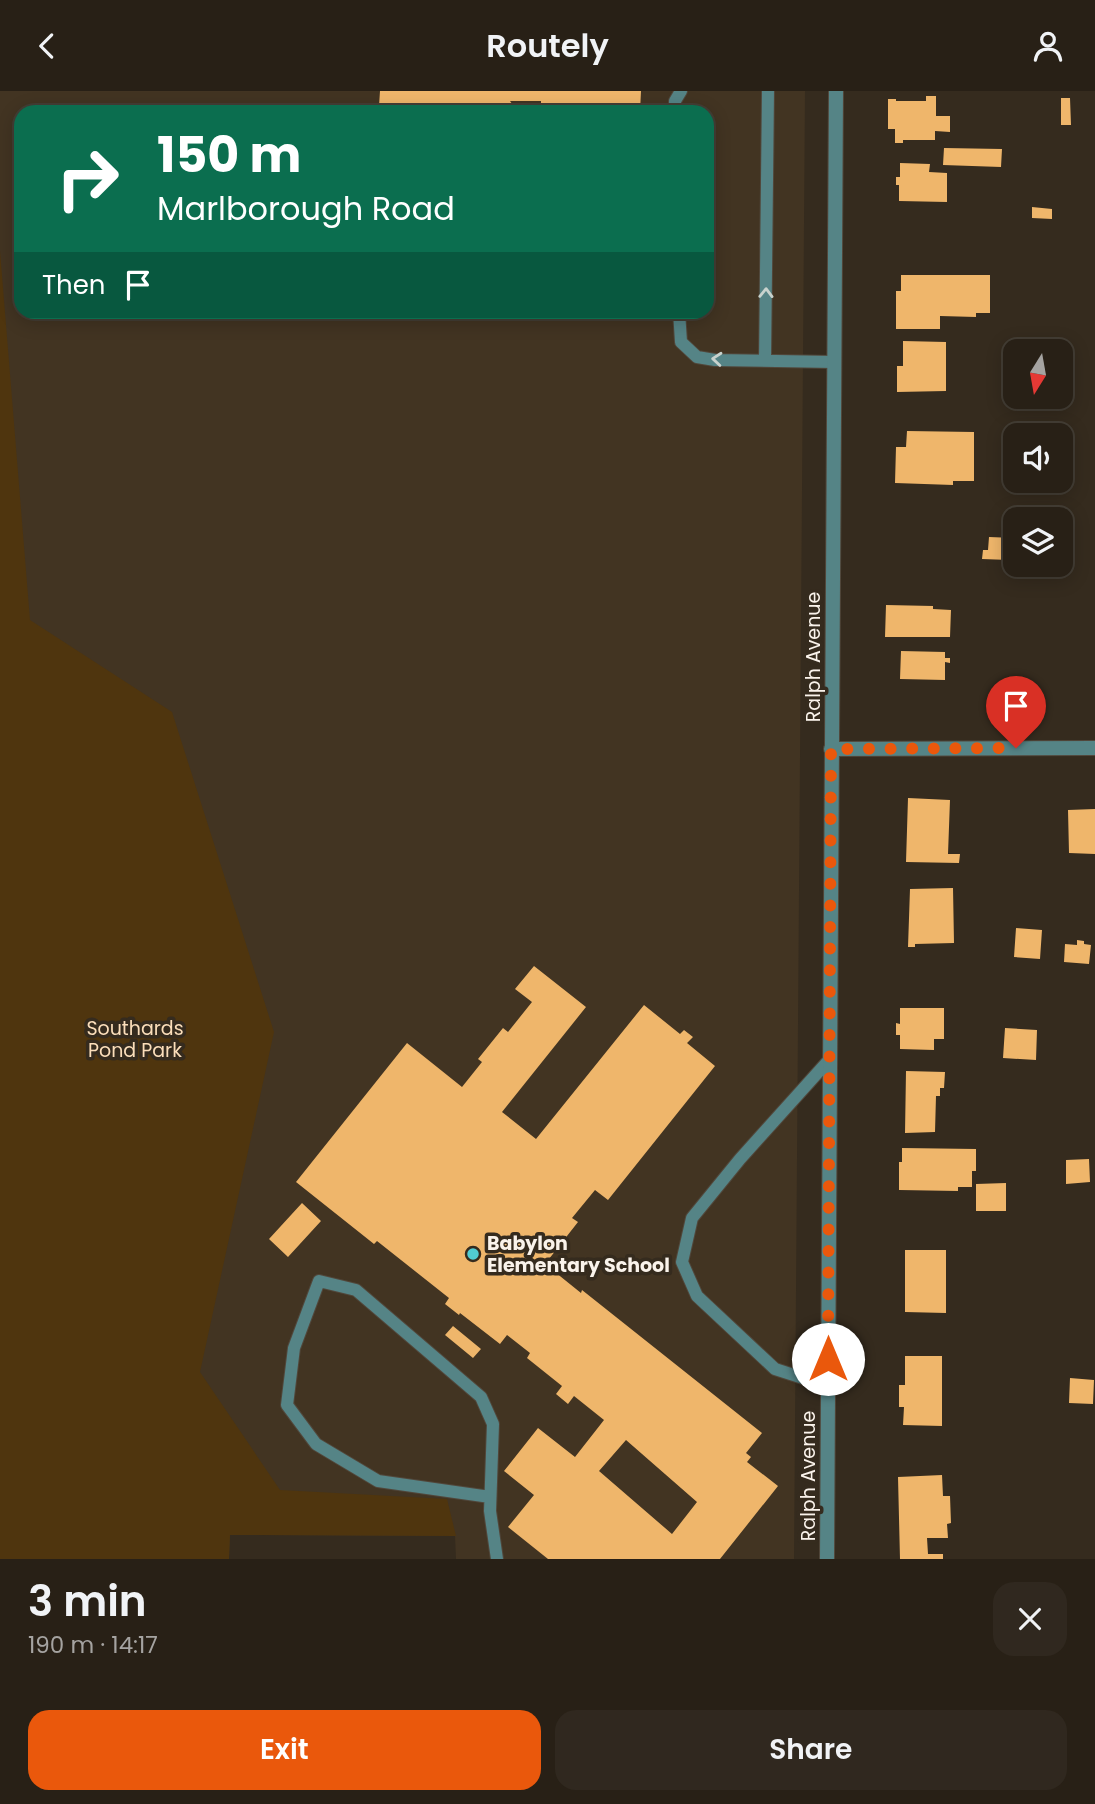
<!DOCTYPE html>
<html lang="en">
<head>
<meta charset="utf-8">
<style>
	:root { --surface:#282016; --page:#30281f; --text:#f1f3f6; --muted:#a5a3a1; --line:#443e35; --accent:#ea580c }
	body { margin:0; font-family:Poppins,sans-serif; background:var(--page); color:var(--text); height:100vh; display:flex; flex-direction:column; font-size:26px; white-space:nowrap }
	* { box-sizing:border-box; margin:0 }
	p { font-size:23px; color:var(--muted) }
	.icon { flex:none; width:38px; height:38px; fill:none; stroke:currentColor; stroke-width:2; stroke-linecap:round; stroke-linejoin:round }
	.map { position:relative; height:1468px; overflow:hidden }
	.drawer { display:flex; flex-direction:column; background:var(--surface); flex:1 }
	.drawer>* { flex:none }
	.top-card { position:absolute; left:14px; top:14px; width:700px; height:214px; border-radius:21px; box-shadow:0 4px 18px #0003,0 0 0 2px var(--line); background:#0b6e4f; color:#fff; overflow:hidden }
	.needle { width:46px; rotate:191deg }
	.tools { position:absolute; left:1003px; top:248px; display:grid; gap:14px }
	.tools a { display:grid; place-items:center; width:70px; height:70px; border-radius:14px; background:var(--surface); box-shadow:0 4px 18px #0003,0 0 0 2px var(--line); font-size:35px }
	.pin { position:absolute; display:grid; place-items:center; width:60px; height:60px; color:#fff; margin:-72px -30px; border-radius:50% 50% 50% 0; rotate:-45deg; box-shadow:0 0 7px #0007 }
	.pin .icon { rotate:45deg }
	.me { position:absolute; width:77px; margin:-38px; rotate:0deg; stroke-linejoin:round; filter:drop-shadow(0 0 5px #0008) }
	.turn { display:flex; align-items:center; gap:24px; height:147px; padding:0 28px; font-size:32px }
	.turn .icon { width:91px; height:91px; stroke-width:2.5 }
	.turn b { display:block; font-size:49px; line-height:60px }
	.then { display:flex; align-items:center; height:66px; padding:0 28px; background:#0003; gap:14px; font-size:26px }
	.round { display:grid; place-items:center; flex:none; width:74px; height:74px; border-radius:21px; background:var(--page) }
	.summary { display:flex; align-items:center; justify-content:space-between; height:119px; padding:0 28px }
	h1 { font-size:42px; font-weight:600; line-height:52px }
	.primary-button { display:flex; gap:14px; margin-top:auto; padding:14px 28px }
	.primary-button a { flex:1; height:80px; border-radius:21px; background:var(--accent); color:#fff; font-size:28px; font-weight:600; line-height:80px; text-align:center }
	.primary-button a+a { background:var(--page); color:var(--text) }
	header { display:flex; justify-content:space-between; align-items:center; height:91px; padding:0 28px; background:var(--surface); font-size:32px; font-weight:600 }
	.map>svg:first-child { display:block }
	.built { fill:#423422; fill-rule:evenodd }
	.green { fill:#4f350e }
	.building { fill:#efb66b; fill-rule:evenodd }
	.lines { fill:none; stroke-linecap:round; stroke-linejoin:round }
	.lane-casing { stroke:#51473b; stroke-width:14 }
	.street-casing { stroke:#51473b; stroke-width:16 }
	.lane { stroke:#558486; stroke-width:12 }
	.street { stroke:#558486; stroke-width:14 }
	.oneway { stroke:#c8d2cd }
	.route { stroke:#ea580c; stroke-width:12; stroke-dasharray:0 21.6 }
	.poi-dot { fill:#51ccd2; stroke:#352b1e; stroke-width:2.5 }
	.labels { text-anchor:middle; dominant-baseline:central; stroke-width:7; stroke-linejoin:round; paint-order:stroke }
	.street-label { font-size:19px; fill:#faf3eb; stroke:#352b1e }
	.park-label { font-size:19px; fill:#fbdeba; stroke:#352b1e }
	.poi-label { font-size:19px; font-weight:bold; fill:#faf3eb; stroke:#352b1e; text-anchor:start }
</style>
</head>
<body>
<header><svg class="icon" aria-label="back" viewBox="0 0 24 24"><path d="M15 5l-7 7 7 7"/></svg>Routely<svg class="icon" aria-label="person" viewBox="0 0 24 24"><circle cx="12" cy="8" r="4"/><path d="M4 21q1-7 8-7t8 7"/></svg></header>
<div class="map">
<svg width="1095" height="1468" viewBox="0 0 1095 1468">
	<rect width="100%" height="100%" fill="#352b1e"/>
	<path class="built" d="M0 0H805L794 1468H456L455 1445 230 1444 229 1468H0ZM21 21H707V220H21Z"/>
	<path class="green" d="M0 160 30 529 172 621 274 941 200 1281 280 1399 447 1408 456 1445 230 1444 229 1468H0Z"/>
	<path class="building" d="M380 0H641L640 21H541V10H510L515 17 379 15Z
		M926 5H936V25H950V41L935 40V49H903V52H895V38H888V8H896V10H926Z
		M1061 7H1070L1071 34H1061Z
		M944 57 1002 58 1001 76 943 74Z
		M900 72 930 73 929 81 947 82V111L899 110V94H896V86H900Z
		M1032 116 1052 118V128L1032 127Z
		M901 184H990V222H976V226L940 225V238H896V200H901Z
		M903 250 946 251V300L897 301V275H903Z
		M907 340 974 341V390H953V394L895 392 896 356H906Z
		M989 446 1015 447V474H1043L1042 485 1009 484V469L982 468 983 459H988Z
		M886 514 933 515V518L951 519 950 546H885Z
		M901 560 945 561V567H950V572L945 571V589L900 588Z
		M908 707 950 709 948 763H960L959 772 906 771Z
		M1095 718V763L1069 762 1068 719Z
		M953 797 954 852 915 853V856H908L910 798Z
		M1016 837 1042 839 1040 868 1014 866Z
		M1077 849 1084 850V853L1091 854 1089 873 1064 871 1065 853 1077 854Z
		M534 875 586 916 502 1021 536 1048 644 914 680 943 684 939 693 946 687 952 715 975 608 1109 595 1099 572 1127 578 1131 545 1173 581 1202 582 1199 762 1342 746 1362 751 1366 747 1371 778 1395 720 1468H548L508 1436 534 1404 504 1380 538 1337 575 1366 604 1329 574 1305 568 1313 556 1303 562 1295 527 1267 530 1262 507 1244 500 1253 460 1222 459 1224 445 1213 449 1207 377 1150 374 1153 296 1091 407 952 462 996 482 971 478 968 503 937 508 941 532 911 515 898ZM626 1349 697 1411 672 1443 599 1380Z
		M900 917H944V948H934V959L900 958V944H896V932L900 933Z
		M1005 937 1037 939 1036 969 1003 967Z
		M906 980 945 981 944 997H940V1005H936L935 1041 905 1042Z
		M902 1057 976 1058V1080H972V1096H958V1100L899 1099V1071H902Z
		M1089 1068 1090 1091 1066 1093V1069Z
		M1006 1092V1120H976V1093Z
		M302 1112 321 1130 288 1166 269 1148Z
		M905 1159H946V1222L905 1221Z
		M453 1235 481 1258 473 1267 445 1244Z
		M905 1265H942V1335L903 1334 904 1316H899V1294H905Z
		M1070 1287 1094 1289 1093 1313 1069 1312Z
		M942 1384 943 1405H950L951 1432 947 1433 948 1447H927L928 1463H943V1468H900L898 1386Z"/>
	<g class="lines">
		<defs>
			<path id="lane" d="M675 21V10L681 0
				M679 220 681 251 697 266 715 269 834 271
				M765 270 768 0
				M828 1295 775 1278 697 1205 682 1171 692 1127 740 1068 830 968
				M490 1406 378 1390 316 1353 287 1314 294 1257 319 1190 356 1199 481 1306 493 1333 490 1420 497 1468"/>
			<path id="street" d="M831 658 1095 657
				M827 1468 836 0"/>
		</defs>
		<use href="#lane" class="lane-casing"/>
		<use href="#street" class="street-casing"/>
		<use href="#lane" class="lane"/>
		<use href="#street" class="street"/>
	</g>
	<defs><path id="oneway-chevron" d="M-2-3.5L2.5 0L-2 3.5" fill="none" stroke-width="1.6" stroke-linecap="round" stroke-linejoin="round" transform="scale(1.75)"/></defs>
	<g class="oneway">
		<use href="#oneway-chevron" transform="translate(766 202) rotate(-89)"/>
		<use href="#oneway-chevron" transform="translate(717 268) rotate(-175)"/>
	</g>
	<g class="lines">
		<path class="route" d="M828 1268 831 658 1016 657"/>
	</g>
	<circle class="poi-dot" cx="473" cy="1163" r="7"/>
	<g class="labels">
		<g class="street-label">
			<text transform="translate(813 566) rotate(-90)">Ralph Avenue</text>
			<text transform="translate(808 1385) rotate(-90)">Ralph Avenue</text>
		</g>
		<g class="park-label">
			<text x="135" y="937">Southards<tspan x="135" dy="22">Pond Park</tspan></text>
		</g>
		<g class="poi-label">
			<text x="487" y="1152">Babylon<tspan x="487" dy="22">Elementary School</tspan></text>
		</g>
	</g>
</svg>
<div class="tools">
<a><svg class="needle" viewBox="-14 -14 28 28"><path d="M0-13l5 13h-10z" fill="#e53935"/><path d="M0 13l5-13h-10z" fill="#a5a3a1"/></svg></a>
<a><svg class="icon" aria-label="sound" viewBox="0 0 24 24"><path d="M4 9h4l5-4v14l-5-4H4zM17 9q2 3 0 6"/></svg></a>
<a><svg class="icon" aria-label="layers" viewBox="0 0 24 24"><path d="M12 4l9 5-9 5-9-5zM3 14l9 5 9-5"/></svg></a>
</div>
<div class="pin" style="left:1016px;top:657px;background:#d93025"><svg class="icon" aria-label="arrive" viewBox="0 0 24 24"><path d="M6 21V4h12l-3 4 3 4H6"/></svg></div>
<svg class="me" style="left:828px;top:1268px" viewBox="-20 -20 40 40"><circle r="19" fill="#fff"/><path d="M0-13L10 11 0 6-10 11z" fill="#ea580c"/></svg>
<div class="top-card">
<div class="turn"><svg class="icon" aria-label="right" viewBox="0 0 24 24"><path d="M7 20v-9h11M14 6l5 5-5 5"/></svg><div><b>150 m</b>Marlborough Road</div></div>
<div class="then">Then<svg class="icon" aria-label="arrive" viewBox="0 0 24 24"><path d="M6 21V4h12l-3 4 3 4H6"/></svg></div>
</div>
</div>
<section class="drawer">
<div class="summary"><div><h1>3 min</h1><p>190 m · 14:17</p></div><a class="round"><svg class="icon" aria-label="close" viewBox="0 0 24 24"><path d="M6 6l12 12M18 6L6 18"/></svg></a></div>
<div class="primary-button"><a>Exit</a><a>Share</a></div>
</section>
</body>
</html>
